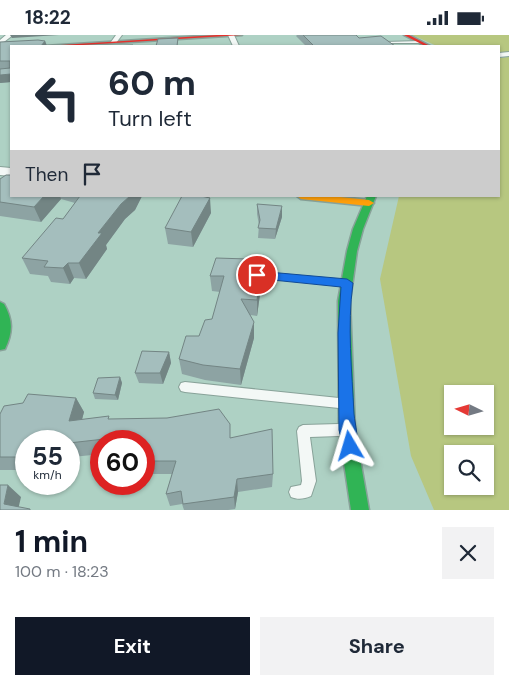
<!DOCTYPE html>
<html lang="en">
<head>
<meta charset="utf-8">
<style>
	:root { --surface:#fff; --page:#f2f2f3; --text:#1f2937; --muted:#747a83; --accent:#111827 }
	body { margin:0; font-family:"DM Sans",sans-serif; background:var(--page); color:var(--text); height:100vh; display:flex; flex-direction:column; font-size:19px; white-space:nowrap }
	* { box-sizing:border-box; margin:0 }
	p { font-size:16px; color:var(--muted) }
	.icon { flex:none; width:28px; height:28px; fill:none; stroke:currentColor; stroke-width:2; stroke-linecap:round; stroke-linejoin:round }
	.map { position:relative; height:475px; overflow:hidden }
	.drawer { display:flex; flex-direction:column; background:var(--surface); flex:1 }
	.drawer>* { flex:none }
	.hud { position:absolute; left:10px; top:10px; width:490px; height:152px; border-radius:0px; box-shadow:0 1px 4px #0004; background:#fff; color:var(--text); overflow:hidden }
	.needle { width:32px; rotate:275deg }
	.controls { position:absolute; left:444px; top:350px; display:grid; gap:10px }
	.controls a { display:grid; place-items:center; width:50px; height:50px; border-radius:0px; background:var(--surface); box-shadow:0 1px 4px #0004; font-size:25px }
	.speed { position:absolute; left:15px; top:395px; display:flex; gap:10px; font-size:25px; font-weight:700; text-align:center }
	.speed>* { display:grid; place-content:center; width:65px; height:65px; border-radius:50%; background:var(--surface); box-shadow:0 1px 4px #0004; line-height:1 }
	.speed small { font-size:12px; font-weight:400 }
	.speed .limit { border:8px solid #d22; background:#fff; color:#111 }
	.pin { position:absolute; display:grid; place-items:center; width:42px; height:42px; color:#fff; margin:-21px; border:2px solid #fff; border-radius:50%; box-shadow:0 1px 5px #0007 }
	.me { position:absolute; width:55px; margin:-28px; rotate:353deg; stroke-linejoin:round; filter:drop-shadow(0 0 4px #0008) }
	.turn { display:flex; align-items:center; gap:18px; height:105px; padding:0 15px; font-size:22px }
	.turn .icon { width:65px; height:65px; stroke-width:2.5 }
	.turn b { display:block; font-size:35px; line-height:42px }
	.then { display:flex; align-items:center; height:48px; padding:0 15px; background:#0003; gap:10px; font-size:19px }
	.round { display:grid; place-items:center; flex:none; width:52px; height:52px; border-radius:0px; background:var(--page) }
	.summary { display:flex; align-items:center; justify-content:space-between; height:85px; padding:0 15px }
	h1 { font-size:30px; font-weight:700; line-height:38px; color:var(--accent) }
	.button { display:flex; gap:10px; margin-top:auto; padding:10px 15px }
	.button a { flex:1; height:58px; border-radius:0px; background:var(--accent); color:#fff; font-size:20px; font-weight:700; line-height:58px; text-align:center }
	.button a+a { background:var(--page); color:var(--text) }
	.status { display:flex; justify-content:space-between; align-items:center; height:35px; padding:0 25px; background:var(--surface); direction:ltr }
	.status svg { height:14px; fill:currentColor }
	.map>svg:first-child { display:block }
	.green { fill:#b7c780; fill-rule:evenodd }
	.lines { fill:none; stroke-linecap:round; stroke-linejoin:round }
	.lane-casing { stroke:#88a299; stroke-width:2 }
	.street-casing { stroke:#88a299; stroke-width:2 }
	.fast-casing { stroke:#88a299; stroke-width:3 }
	.slow-casing { stroke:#88a299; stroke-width:3 }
	.jam-casing { stroke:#88a299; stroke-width:3 }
	.lane { fill:#f3f8f6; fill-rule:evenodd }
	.street { fill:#f3f8f6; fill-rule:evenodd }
	.fast { fill:#30b455; fill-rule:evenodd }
	.slow { fill:#ff9f0a; fill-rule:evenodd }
	.jam { fill:#e5322d; fill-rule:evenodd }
	.wall { fill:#8da3a3 }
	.shaded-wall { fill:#738584 }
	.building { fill:#a4bebd; stroke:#738584 }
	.route { fill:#1a73e8; stroke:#114b97 }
</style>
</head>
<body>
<div class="status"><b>18:22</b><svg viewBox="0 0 49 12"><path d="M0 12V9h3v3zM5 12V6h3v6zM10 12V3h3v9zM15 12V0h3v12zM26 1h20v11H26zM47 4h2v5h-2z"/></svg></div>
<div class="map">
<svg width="509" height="475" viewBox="0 0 509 475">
	<rect width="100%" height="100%" fill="#aed1c4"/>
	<path class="green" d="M412 0H509V17L499 18V11H437Z
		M509 22V475H434L411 421 380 244 399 161H499V23ZM452 359H485V391H452ZM452 419H485V451H452Z"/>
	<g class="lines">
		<defs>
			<path id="lane" d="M420 6 421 8H383L385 7Z
				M257 237 344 245 348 248 344 251 254 242 253 240 254 238Z
				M185 347 339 363 343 364 345 368 343 372 339 373 185 357 181 356 179 352 181 348Z
				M339 389 343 391 345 395 343 399 339 401 310 402 316 446 311 461C304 464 298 465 291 462L289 457 291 452 301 450 302 446 297 396 299 392 303 390Z"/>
			<path id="street" d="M6 0H13L0 10V5Z
				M116 0H122L116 8H112L111 7Z
				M228 0H234L239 11H233Z
				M509 17V21L499 22V18Z
				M0 132 11 133V141L0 140Z"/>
			<path id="fast" d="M367 161H376L363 194 357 216 350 266 355 395 369 475H351L339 395 338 266 347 216 353 194Z
				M0 267 4 269C13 285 13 297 5 314L0 315Z"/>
			<path id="slow" d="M297 161H330L369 165 374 168 369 171 301 164Z"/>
			<path id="jam" d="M217 0H242L67 11H45Z
				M404 0H409L430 11H425Z"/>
		</defs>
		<use href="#lane" class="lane-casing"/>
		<use href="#street" class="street-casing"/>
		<use href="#fast" class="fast-casing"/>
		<use href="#slow" class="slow-casing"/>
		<use href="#jam" class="jam-casing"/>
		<use href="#lane" class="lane"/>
		<use href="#street" class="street"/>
		<use href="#fast" class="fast"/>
		<use href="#slow" class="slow"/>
		<use href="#jam" class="jam"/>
	</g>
	<path class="wall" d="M297 0H356L359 3 395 11H306L296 1Z
		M45 6 47 11H11V47L0 48 4 34H0V7Z
		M0 144 11 161H142L135 175 125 184 106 210 107 214 86 244 74 243 70 249 51 247 48 241 30 239 22 223 63 184 75 168 61 164 41 187 0 181Z
		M207 162 211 178 193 212 168 209 165 193Z
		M257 169 282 182 275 204 258 203 259 190 257 179Z
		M249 236 261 252 257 281 250 280 254 303 241 350 205 345 182 339 179 324 199 301 212 284 220 257 212 256 210 241Z
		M169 317 171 328 163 349 139 348 135 338Z
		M120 342 122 348 118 365 95 364 93 358Z
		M76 363 84 377 82 384H110L231 403 273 439 272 452 238 457 235 474 228 475H184L182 469 170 471 166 459 172 439H144V406H101V419L73 422 70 435H69V406H26V435H0V379Z"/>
	<path class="shaded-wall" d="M10 0H59L12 3Z
		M45 6 47 11H41Z
		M11 39V47L0 48V40Z
		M44 161H60L61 164 41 187 34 172Z
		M130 161H142L135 175 125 184 106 210 107 214 86 244 79 228 98 198 121 169Z
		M201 161H207V162L210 163 211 178 193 212 191 197Z
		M282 171V182L275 204 276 194Z
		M68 228 74 243 70 249 63 233Z
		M261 236V252L257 281V265Z
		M254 287V303L241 350 240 334Z
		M169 317 171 328 163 349 160 338Z
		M120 342 122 348 118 365 115 360Z
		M76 363 84 377 78 400 69 386Z
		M69 416 73 422 70 435 69 433Z
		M237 444 238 457 235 474 234 462Z
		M8 450 21 462 18 475 4 469Z"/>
	<path class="building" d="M303 0H356L359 3 381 1 395 11H314Z
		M178 3 177 11H156L158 4Z
		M38 5 45 6 41 11H11V39L0 40V34L10 33V26H0V7Z
		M133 10 132 11H80Z
		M6 140H11V161H44L34 172 0 167V144Z
		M80 161H130L121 169 98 198H102L79 228H68L63 233 44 232 48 226 22 223 56 183 63 184Z
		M182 161H201L210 163 191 197 165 193Z
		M257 169 282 171 276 194 258 193 260 185Z
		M216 223 248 224 249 236H261L257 265 241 264 254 287 240 334 203 330 179 324 186 301H199L205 285 212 284 224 241H210Z
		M142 316 169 317 160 338H135Z
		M120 342 115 360 93 358 98 343Z
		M28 359 76 363 69 386 109 381 108 384 167 383 219 374 230 389V403L272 394 273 439 237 444 234 462 183 469 181 456 166 459 176 426H144V406H121L122 402 69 408V406H26V422H0V379L4 371 23 368Z
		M0 450H8L4 469 30 474V475H0Z"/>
	<path class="route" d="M257 236 347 244 353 248C347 291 352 336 354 379 355 390 360 406 355 416L350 419 344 416 339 395 338 298 341 252 253 243 251 240Z"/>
</svg>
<div class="controls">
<a><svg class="needle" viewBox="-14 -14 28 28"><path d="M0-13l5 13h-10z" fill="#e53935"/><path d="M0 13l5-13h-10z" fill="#747a83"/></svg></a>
<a><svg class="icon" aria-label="search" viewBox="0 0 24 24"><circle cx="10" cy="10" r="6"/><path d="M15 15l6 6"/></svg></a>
</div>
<div class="speed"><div>55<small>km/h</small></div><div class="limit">60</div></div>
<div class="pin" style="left:257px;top:240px;background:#d93025"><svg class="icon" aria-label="arrive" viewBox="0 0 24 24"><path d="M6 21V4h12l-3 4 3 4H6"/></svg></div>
<svg class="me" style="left:350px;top:411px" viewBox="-20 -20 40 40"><path d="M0-17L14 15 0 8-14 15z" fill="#1a73e8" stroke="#fff" stroke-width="4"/></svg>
<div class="hud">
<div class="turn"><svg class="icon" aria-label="left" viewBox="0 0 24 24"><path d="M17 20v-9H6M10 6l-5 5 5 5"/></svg><div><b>60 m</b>Turn left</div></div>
<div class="then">Then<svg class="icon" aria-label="arrive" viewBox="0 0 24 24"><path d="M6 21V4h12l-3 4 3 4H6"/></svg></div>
</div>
</div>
<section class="drawer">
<div class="summary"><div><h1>1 min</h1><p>100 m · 18:23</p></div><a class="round"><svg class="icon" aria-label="close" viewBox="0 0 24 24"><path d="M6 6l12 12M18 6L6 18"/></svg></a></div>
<div class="button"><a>Exit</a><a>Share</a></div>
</section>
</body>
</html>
